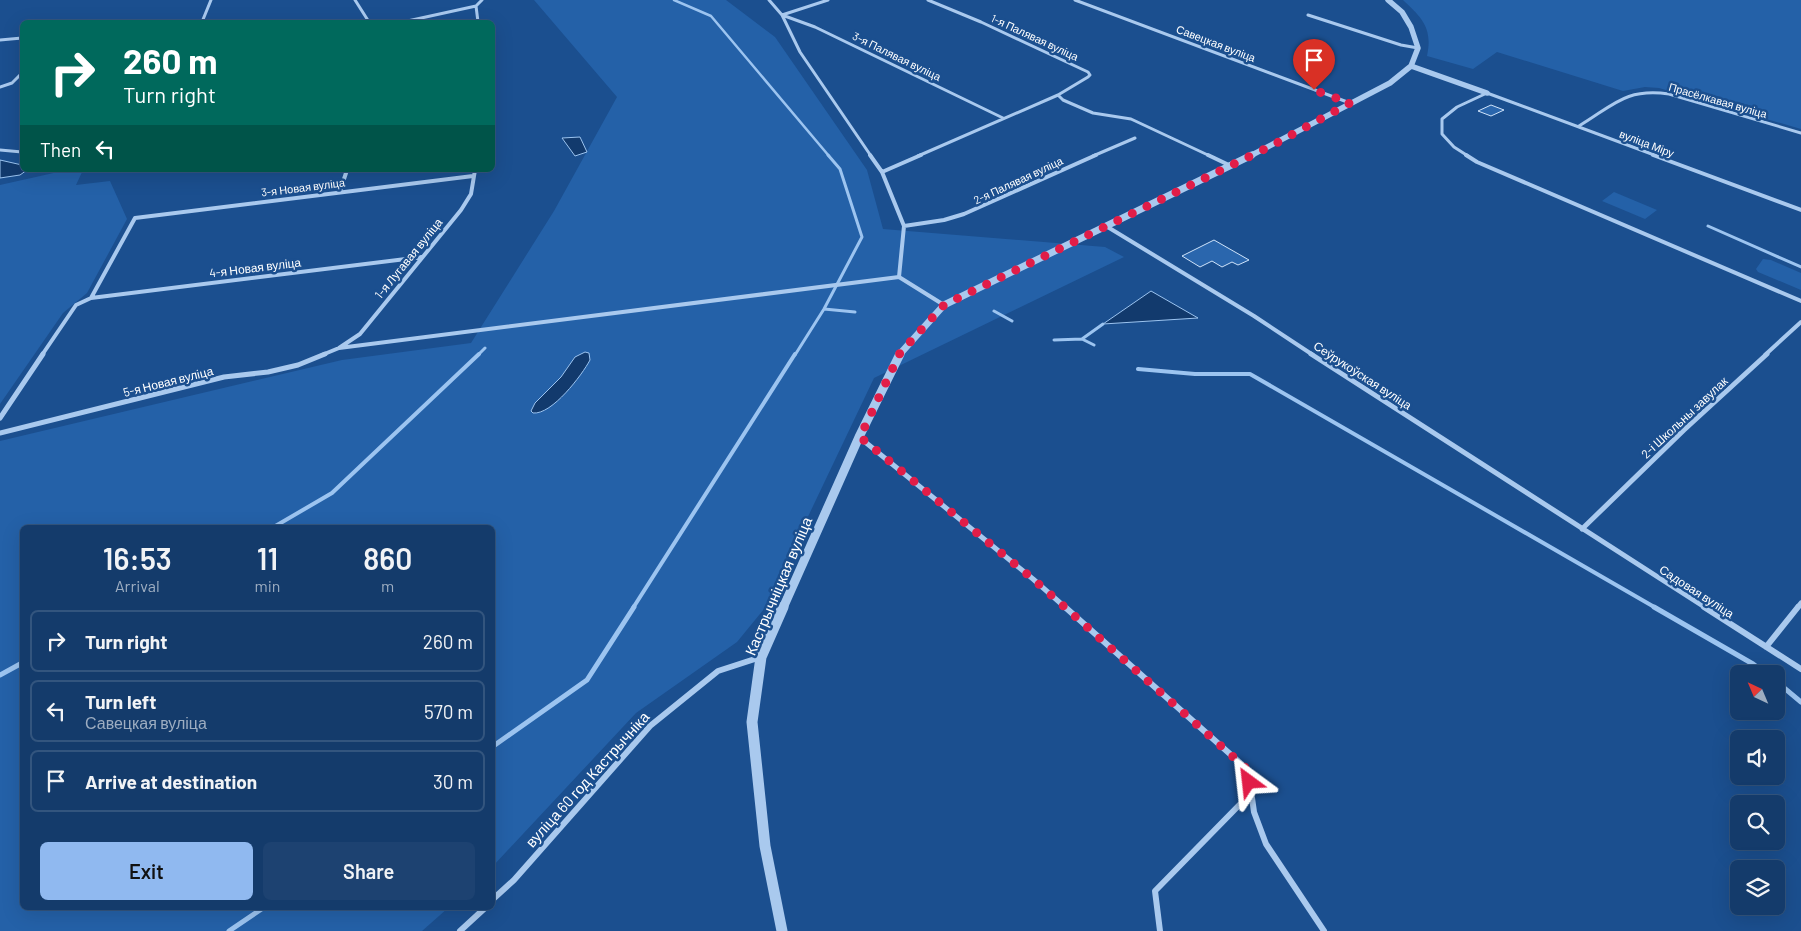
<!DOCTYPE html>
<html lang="en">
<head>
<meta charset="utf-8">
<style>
	:root { --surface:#143b6b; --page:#1d4271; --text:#f1f3f6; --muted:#9dadc1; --line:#33557e; --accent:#90b9f0 }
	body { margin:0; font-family:Barlow,sans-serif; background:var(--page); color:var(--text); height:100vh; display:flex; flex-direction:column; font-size:19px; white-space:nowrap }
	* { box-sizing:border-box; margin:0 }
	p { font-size:16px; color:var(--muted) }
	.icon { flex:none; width:28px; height:28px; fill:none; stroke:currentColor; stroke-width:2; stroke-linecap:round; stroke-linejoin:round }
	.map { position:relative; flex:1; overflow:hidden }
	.drawer { position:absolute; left:20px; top:525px; width:475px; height:385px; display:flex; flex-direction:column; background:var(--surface); border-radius:8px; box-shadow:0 5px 20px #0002,0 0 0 1px var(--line) }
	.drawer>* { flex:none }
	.top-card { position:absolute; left:20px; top:20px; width:475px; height:152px; border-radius:8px; box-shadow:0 5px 20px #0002,0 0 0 1px var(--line); background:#00695c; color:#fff; overflow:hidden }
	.needle { width:32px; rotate:316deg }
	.tools { position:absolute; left:1730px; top:665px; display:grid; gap:10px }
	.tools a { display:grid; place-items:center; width:55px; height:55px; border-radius:8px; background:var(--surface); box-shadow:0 5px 20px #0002,0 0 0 1px var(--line); font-size:25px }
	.pin { position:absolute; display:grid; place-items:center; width:42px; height:42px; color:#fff; margin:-51px -21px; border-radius:50% 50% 50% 0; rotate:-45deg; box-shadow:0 0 5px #0007 }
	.pin .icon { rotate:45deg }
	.me { position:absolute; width:55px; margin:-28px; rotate:330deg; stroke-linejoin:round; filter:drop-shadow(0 0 4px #0008) }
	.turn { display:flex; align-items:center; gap:18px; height:105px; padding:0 20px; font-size:22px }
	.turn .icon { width:65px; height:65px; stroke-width:2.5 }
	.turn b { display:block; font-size:35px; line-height:42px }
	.then { display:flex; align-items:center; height:48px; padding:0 20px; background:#0003; gap:10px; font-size:19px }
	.eta { display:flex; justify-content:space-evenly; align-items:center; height:85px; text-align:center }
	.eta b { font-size:30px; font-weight:600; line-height:35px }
	.cta { display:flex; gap:10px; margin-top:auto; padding:10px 20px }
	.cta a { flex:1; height:58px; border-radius:8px; background:var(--accent); color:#111; font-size:20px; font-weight:600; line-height:58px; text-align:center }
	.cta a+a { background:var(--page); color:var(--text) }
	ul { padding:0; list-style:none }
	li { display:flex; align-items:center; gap:15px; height:62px; margin:0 10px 8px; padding:0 10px; border:2px solid var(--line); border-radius:8px }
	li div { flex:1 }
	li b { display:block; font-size:19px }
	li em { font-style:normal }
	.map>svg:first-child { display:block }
	.green { fill:#2461a8 }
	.water { fill:#123a6d; stroke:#9cc4f0 }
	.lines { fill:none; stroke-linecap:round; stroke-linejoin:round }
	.stream-far3 { stroke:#9cc4f0; stroke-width:2.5 }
	.stream-far2 { stroke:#9cc4f0; stroke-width:3 }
	.stream-far1 { stroke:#9cc4f0; stroke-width:4 }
	.stream { stroke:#9cc4f0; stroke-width:5 }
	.building { fill:#2a66ad; stroke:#cfe3fa }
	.minor-far3 { stroke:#a9c9ee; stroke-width:3 }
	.minor-far2 { stroke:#a9c9ee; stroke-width:4 }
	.minor-far1 { stroke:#a9c9ee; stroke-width:5 }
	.minor { stroke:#a9c9ee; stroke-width:6 }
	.tertiary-far3 { stroke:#a9c9ee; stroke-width:5.5 }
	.tertiary-far2 { stroke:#a9c9ee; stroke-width:7 }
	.tertiary-far1 { stroke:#a9c9ee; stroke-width:9 }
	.tertiary { stroke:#a9c9ee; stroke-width:11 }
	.route { stroke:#e11d48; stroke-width:9; stroke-dasharray:0 16.2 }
	.labels { text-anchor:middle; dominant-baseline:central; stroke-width:5; stroke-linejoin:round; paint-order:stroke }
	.far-street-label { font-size:11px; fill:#fff; stroke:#1b4f8f }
	.street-label { font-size:12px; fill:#fff; stroke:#1b4f8f }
	.near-street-label { font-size:15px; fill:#fff; stroke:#1b4f8f }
</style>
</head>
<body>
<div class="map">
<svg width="1801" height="931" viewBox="0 0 1801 931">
	<rect width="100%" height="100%" fill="#1b4f8f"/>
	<path class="green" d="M534 0H726L775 37 867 170 883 229 1105 247 1124 257 874 378 764 609 737 642 636 713 493 866 492 528H22V908H448L422 931H0V441L342 360 471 343 554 211 617 97Z
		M1403 0H1801V129L1659 88 1645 87 1623 91 1497 52 1473 69 1427 56C1433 28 1422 18 1403 0Z
		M67 170H83L76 185 110 181 127 219 87 293 63 313 0 404V185Z
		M1614 192 1657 210 1645 219 1602 201Z
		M1763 259 1771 260 1801 273V290L1758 272 1756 269Z"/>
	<path class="water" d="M580 137 587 152 575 156 562 138Z
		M0 160 22 165V170H27L20 175 0 178Z
		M1151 291 1198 318 1103 324Z
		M585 352 589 353 590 360C582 375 552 415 533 413L531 411 535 403 561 377 575 357Z"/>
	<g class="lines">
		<path class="stream-far3" d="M674 0 711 16 829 156"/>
		<path class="stream-far2" d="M1708 226 1801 267
			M824 309 855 312
			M994 311 1012 321
			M1082 339 1103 324
			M1054 340 1082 339 1094 345
			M478 355 485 348
			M795 355 824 309 862 237 840 169 828 155"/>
		<path class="stream-far1" d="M1138 369 1195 374H1250L1656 608
			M272 528 332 493 479 354
			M633 608 795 354"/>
		<path class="stream" d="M1654 607 1753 664 1766 674
			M0 675 22 663
			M1776 681 1801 702
			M492 747 587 680 634 607
			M229 931 263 908"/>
	</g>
	<path class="building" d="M1491 105 1504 110 1491 116 1478 111Z
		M1214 240 1249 260 1238 265 1232 262 1222 267 1212 261 1200 267 1182 256Z"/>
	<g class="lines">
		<path class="minor-far3" d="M355 0 369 22
			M769 0 782 15 800 52 871 156
			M928 0 981 22 1088 72 1090 75 1088 77 1058 95 1063 100 1093 113 1131 119 1210 156
			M1075 0 1350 103
			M476 6 478 22
			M782 15 815 27 1003 118
			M782 15 828 0
			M1308 15 1401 45 1418 48
			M202 22 211 0
			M403 22 476 6 482 0
			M0 40 22 38
			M0 87 12 83 22 73
			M1579 126C1614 105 1625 88 1669 94L1801 133
			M0 150 22 152
			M918 156 1058 95
			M1093 156 1135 138
			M1468 156 1454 147 1442 134V119L1457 107 1487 93 1657 156"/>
		<path class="minor-far2" d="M870 155 882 172 904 226 899 277
			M1208 155 1231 166
			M1466 155 1477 162 1801 301
			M1653 155 1801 210
			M882 172 921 155
			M340 191 347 170
			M904 226 944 220 964 214 1096 155
			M1106 226 1254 316 1313 355
			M91 298 422 257
			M339 348 899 277 944 305
			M42 355 76 305 91 298 135 218 473 176
			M322 355 339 348 360 334 461 210 471 194 475 170
			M1765 355 1801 322"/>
		<path class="minor-far1" d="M1311 354 1706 608
			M0 418 43 354
			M0 433 224 377 268 372 298 365 325 354
			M859 437 1033 579 1066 608
			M1582 529 1684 430 1767 354
			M1797 608 1801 603"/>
		<path class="minor" d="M1065 607 1248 770 1254 812 1266 844 1324 931
			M1704 607 1801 669
			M1766 647 1798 607
			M492 900 514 880 650 726 718 671 761 657
			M460 931 485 908
			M1160 931 1155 891 1251 793"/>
		<path class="tertiary-far3" d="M1411 66 1487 93
			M1250 156 1390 83 1411 66 1418 48 1411 27 1402 12 1388 0"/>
		<path class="tertiary-far2" d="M899 355 944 305 1252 155"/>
		<path class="tertiary-far1" d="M783 608 859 437 900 354"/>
		<path class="tertiary" d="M782 931 765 846 752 722 761 657 783 607"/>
	</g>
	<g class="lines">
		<path class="route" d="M1249 782 1248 770 1033 579 860 437 900 353 944 305 1273 145 1350 103 1314 90"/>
	</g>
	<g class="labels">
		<g class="far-street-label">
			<text transform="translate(1035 37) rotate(25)">1-я Палявая вуліца</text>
			<text transform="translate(1216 43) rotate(21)">Савецкая вуліца</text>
			<text transform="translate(897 56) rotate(26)">3-я Палявая вуліца</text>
			<text transform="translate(1718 100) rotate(16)">Прасёлкавая вуліца</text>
			<text transform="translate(1647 143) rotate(21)">вуліца Міру</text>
			<text transform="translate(1018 180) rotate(-25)">2-я Палявая вуліца</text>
			<text transform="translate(303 187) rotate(-7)">3-я Новая вуліца</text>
		</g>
		<g class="street-label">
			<text transform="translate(408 258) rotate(-51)">1-я Лугавая вуліца</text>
			<text transform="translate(255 267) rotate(-7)">4-я Новая вуліца</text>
			<text transform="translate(1363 375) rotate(33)">Сеўрукоўская вуліца</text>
			<text transform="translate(168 381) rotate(-14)">5-я Новая вуліца</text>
			<text transform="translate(1684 417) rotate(-43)">2-і Школьны завулак</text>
			<text transform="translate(1697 591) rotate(33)">Садовая вуліца</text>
		</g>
		<g class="near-street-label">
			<text transform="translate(778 586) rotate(-67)">Кастрычніцкая вуліца</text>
			<text transform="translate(587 779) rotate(-48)">вуліца 60 год Кастрычніка</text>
		</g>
	</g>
</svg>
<div class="tools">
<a><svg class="needle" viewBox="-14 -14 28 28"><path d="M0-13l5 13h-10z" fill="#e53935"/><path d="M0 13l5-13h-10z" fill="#9dadc1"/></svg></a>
<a><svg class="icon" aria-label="sound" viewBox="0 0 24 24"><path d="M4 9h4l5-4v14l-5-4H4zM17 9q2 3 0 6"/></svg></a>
<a><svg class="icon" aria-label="search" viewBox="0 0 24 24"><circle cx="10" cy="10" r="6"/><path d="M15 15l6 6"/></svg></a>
<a><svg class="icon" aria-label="layers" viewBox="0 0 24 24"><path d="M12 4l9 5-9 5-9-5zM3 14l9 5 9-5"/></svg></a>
</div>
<div class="pin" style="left:1314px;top:90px;background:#d93025"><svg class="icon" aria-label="arrive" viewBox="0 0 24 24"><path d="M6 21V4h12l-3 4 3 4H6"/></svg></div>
<svg class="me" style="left:1249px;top:782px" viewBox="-20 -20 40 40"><path d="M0-17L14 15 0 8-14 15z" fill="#e11d48" stroke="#fff" stroke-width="4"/></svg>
<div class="top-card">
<div class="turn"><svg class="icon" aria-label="right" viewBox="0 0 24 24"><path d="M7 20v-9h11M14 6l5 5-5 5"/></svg><div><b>260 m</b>Turn right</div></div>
<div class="then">Then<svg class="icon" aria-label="left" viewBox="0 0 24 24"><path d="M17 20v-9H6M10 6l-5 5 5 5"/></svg></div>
</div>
<section class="drawer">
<div class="eta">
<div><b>16:53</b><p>Arrival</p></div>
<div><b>11</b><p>min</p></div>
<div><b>860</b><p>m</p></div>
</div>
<ul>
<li><svg class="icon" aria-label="right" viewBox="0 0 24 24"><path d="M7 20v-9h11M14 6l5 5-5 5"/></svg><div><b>Turn right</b></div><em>260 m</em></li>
<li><svg class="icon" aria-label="left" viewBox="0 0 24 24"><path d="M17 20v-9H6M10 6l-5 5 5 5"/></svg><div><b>Turn left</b><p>Савецкая вуліца</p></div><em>570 m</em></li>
<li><svg class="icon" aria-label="arrive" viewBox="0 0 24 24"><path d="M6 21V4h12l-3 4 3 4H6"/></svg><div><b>Arrive at destination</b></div><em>30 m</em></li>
</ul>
<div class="cta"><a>Exit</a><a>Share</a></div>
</section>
</div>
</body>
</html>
